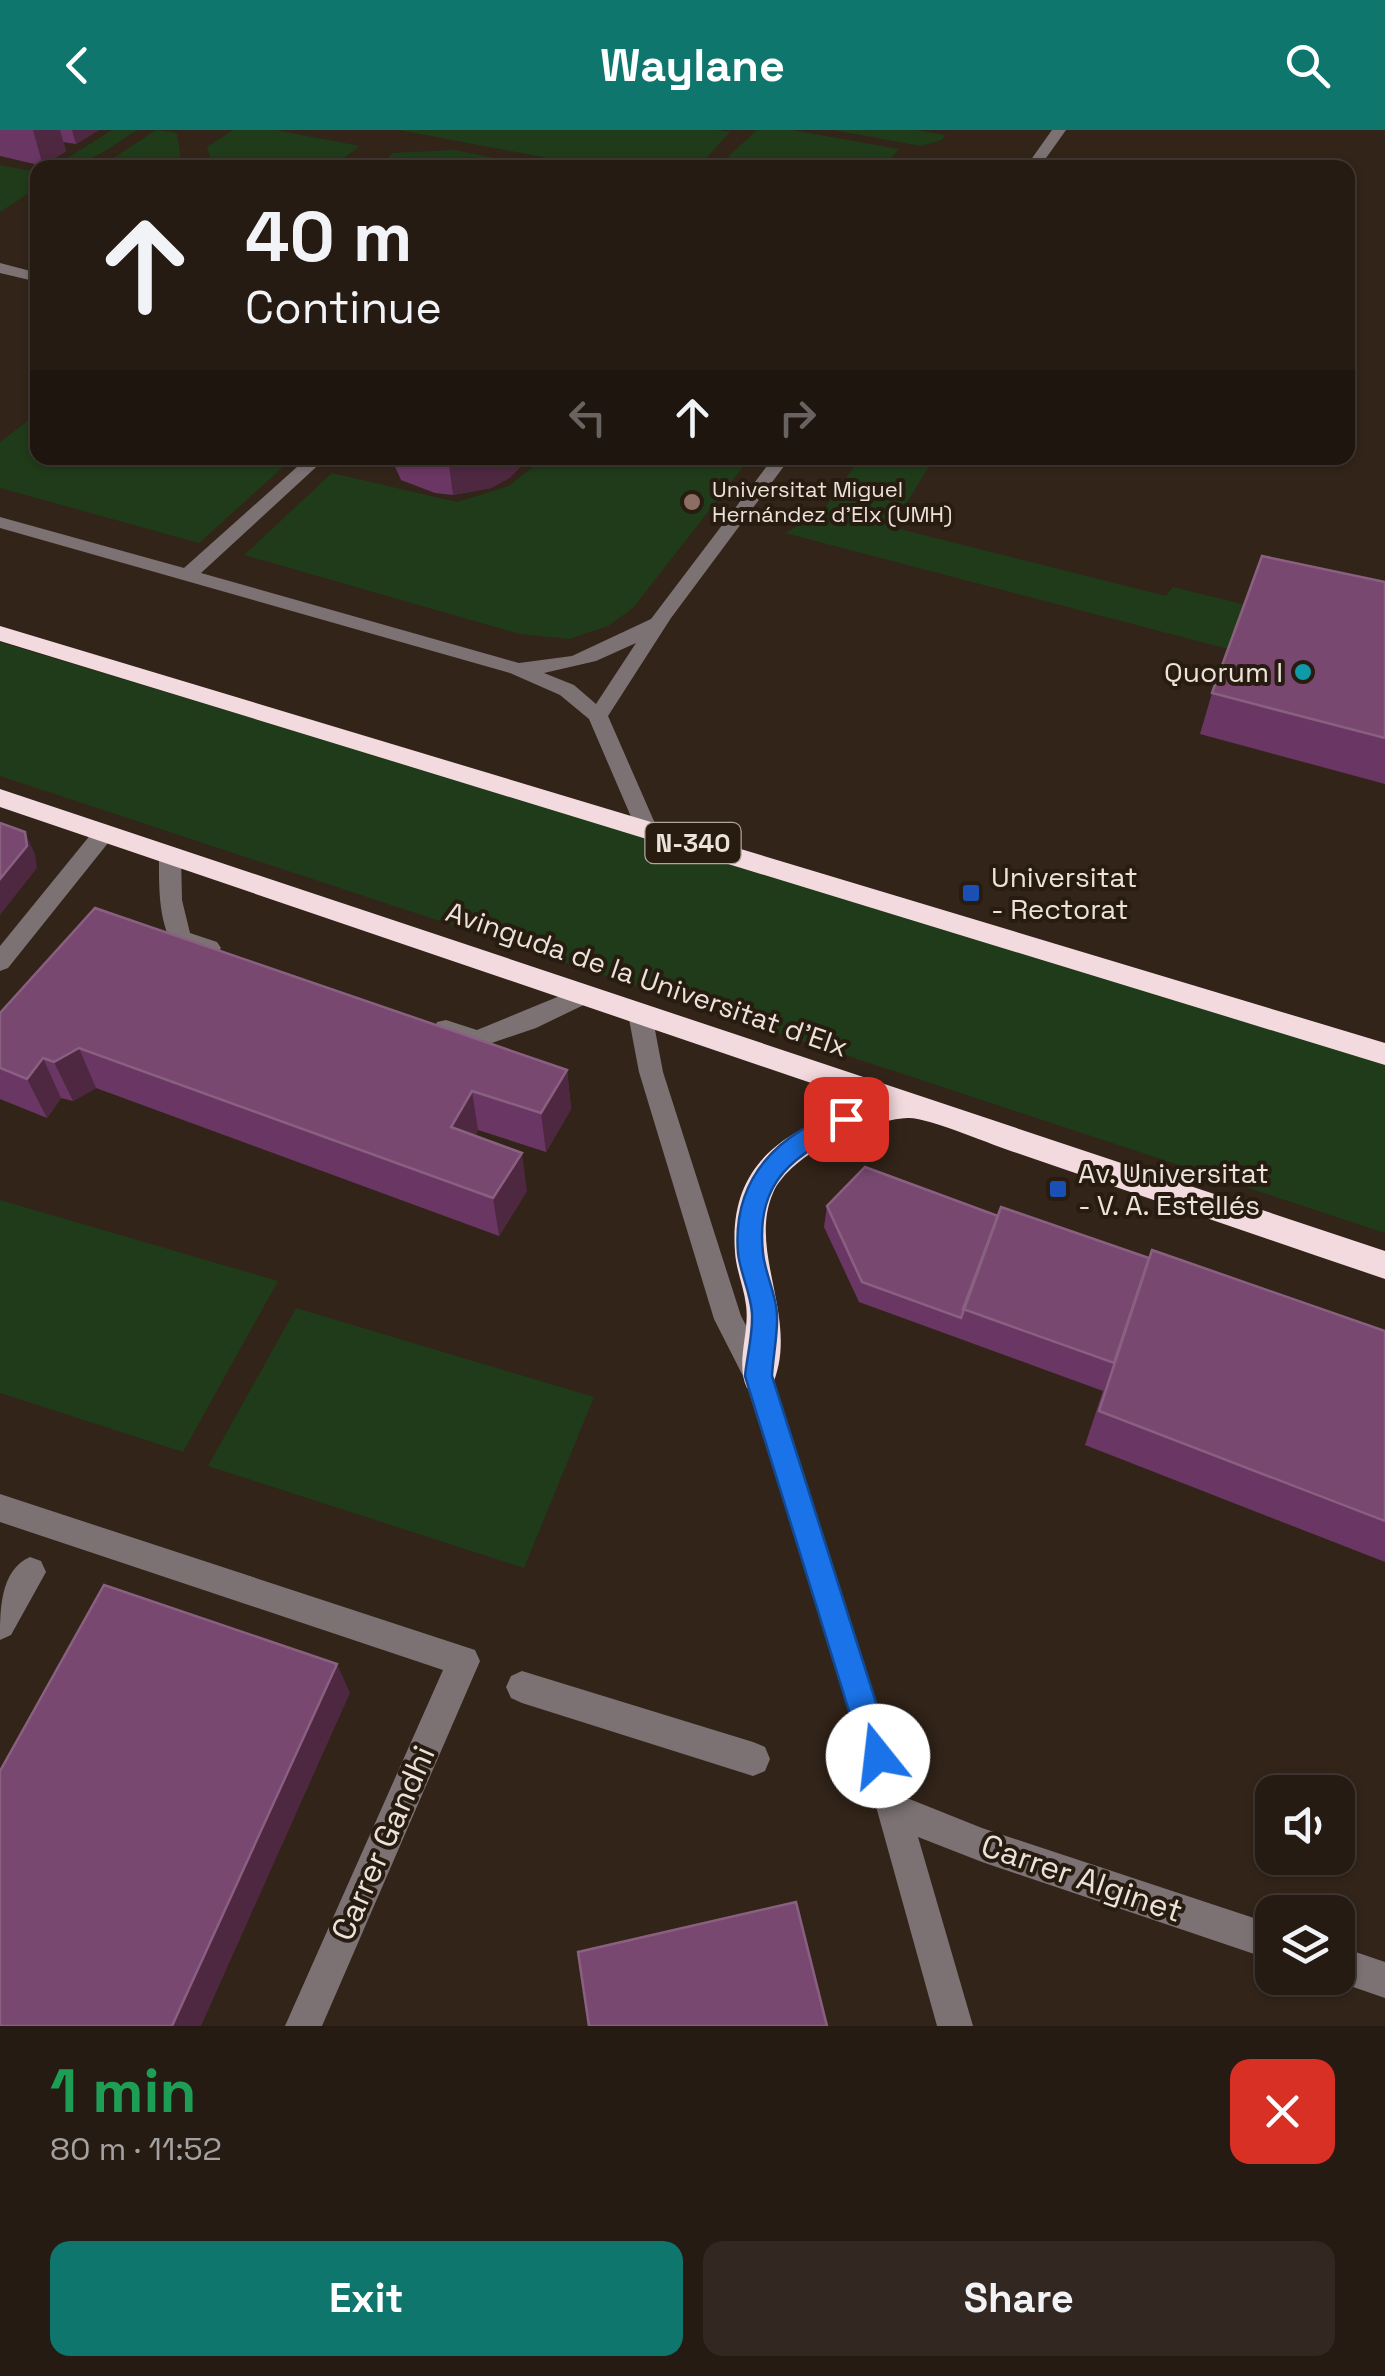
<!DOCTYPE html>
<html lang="en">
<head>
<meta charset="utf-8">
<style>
	:root { --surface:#261b13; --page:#322821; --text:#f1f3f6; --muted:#a4a1a0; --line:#423933; --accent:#0f766e }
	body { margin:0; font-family:"Space Grotesk",sans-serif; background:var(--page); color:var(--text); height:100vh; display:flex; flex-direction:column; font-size:38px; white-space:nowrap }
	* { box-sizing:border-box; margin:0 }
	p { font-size:32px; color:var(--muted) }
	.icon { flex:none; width:55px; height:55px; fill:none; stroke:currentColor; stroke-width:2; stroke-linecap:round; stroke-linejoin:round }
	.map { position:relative; height:1896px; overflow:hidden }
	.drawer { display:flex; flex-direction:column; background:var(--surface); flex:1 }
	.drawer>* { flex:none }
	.banner { position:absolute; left:30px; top:30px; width:1325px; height:305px; border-radius:20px; box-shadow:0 2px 8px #0004,0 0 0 2px var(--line); background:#261b13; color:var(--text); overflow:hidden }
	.controls { position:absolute; left:1255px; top:1645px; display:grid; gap:20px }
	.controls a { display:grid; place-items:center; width:100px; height:100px; border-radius:20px; background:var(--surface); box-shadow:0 2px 8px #0004,0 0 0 2px var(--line); font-size:50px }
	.pin { position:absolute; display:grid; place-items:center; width:85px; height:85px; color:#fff; margin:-42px; border-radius:20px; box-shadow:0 5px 15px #0006 }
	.me { position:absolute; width:110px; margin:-55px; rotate:344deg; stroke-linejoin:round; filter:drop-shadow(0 0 8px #0008) }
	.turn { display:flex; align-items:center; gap:35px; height:210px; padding:0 50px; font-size:45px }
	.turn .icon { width:130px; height:130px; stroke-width:2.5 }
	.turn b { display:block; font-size:70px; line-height:85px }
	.lanes { display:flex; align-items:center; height:95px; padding:0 50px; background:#0003; justify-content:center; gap:50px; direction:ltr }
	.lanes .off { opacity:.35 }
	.round { display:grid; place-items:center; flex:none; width:105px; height:105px; border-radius:20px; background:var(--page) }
	.head { display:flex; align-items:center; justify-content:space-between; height:170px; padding:0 50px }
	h1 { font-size:60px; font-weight:700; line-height:75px; color:#1e9e55 }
	.button { display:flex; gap:20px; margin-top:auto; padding:20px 50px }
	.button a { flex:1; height:115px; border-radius:20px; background:var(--accent); color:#fff; font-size:40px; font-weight:700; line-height:115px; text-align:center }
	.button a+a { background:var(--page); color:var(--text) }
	header { display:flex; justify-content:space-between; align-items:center; height:130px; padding:0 50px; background:var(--accent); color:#fff; font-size:45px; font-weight:700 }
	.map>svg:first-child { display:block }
	.green { fill:#1f3b19 }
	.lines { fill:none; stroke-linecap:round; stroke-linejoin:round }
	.minor { fill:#7c7273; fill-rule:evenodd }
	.highway { fill:#f3dade; fill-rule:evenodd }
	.wall { fill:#6a3664 }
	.shaded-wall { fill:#4e2741 }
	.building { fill:#784871; stroke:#8a6081; stroke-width:2.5 }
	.route { fill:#1a73e8; stroke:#114b97; stroke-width:2.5 }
	.education-dot { fill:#8d6e63; stroke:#281b10; stroke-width:4 }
	.culture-dot { fill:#0f9aa8; stroke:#281b10; stroke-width:4 }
	.transit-dot { fill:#1a4fb4; stroke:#281b10; stroke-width:4 }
	.labels { text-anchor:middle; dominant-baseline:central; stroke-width:8; stroke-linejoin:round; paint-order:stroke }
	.far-poi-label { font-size:22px; fill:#ebe2da; stroke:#281b10; text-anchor:start }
	.shield { fill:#281b10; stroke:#b0a69d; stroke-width:2.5 }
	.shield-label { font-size:25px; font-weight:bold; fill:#ebe2da }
	.poi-label { font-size:28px; fill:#ebe2da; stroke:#281b10; text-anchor:start }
	.street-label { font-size:28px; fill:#ebe2da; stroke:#281b10 }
	.near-street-label { font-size:32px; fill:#ebe2da; stroke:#281b10 }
</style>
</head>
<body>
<header><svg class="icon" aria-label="back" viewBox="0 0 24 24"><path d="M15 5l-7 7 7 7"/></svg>Waylane<svg class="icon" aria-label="search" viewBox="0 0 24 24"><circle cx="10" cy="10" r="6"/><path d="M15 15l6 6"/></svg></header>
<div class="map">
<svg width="1385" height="1896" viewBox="0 0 1385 1896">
	<rect width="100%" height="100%" fill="#322419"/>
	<path class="green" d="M112 0H137C111 17 85 38 53 37Z
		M156 0 177 3 182 37 103 35Z
		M233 0H276L360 16 332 37H213L207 17Z
		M399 0H716L730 2 698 37H595Z
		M757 0H792L899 19 884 37H717Z
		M833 0H916L945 5 942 10 921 16Z
		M454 20 540 37H375L393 23Z
		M0 35 38 42 37 58 0 82Z
		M37 284 38 328H293L199 413 0 358V312Z
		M588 328H750L633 478 608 496 569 509 520 504 244 425 332 343 457 372 509 356 535 335Z
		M860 328H934L892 397 1166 466 1173 457 1246 475 1228 519 785 403 822 382Z
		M0 512 1385 930V1103L0 646Z
		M0 1070 278 1151 183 1322 0 1263Z
		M296 1178 594 1267 524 1438 208 1336Z"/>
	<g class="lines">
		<path class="minor" d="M1052 0H1066L1039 38H1025Z
			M0 133 38 143V152L0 143Z
			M307 328H326L201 443 519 533 572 526 651 489 773 328H790L671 488 608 586 657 698 654 703H638L589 589 560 565 510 543 0 398V387L184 438ZM636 513 596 574 574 555 544 543 596 531Z
			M104 695 112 698 115 703 112 708 8 838 0 841V816L96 698Z
			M170 717 181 725 182 770 190 803 217 812 221 818 217 824 209 827 172 814C158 787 159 755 159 725Z
			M584 856 592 859 596 865 592 871 536 898 477 918 437 906 434 899 437 892 446 890 477 900Z
			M640 875 649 878 652 884 663 942 741 1186 773 1247 907 1668 982 1698 1272 1794V1830L982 1732 918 1707 973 1896H937L847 1572 745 1250 714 1189 639 942 628 884 631 878Z
			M0 1364 475 1520 480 1531 322 1896H285L443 1540 0 1392Z
			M30 1427 41 1431 46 1442 11 1505 0 1510C0 1480 0 1440 30 1427Z
			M522 1541 753 1612 765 1617 770 1629 765 1641 753 1646 522 1573 511 1568 506 1557 511 1546Z
			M1338 1816 1385 1832V1868L1327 1848H1338Z"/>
		<path class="highway" d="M0 496 1385 913V935L0 511Z
			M0 659 1385 1121V1149C1262 1107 1139 1065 1017 1023 994 1016 928 987 908 988 866 990 791 1023 773 1063 747 1123 802 1192 771 1258L759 1262 747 1258C735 1233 750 1202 746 1175 744 1157 736 1140 735 1122 728 1029 791 996 870 973L0 677Z"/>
	</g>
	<path class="wall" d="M0 0H99L76 14 63 12 66 21 43 36 0 26Z
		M391 328H529L509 348 491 358 453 365 435 363 401 350Z
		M1385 452V654L1200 604 1212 563Z
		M0 883 567 940 571 979 546 1022 478 1000 475 1006 527 1061 499 1106 96 958 73 971 61 968 47 988 0 969Z
		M827 1076 998 1086 1149 1128 1385 1201V1432L1085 1315 1103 1261 859 1172 824 1097Z"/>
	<path class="shaded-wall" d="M33 0H60L66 21 43 36Z
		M72 0H99L76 14Z
		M448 328H529L509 348 491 358 453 365Z
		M25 702 35 724 37 738 0 785V749Z
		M79 918 96 958 73 971 54 932Z
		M43 928 61 968 47 988 27 949Z
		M567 940 571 979 546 1022 541 983Z
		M472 961 478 1000 458 1036 451 997Z
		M522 1023 527 1061 499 1106 493 1068Z
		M337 1534 350 1563 201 1896H172Z"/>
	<path class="building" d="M1262 426 1385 452V608L1212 563Z
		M0 693 25 702 27 716 0 749Z
		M95 778 567 940 541 983 472 961 451 997 522 1023 493 1068 79 918 54 932 43 928 27 949 0 938V883Z
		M865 1037 998 1086 961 1188 862 1152 827 1076Z
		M1001 1077 1149 1128 1114 1233 963 1179Z
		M1152 1120 1385 1201V1391L1099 1281Z
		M104 1455 337 1534 172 1896H0V1641Z
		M796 1772 827 1896H589L578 1822Z"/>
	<path class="route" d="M846 980 858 989 854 995C796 1025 755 1048 763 1123 765 1144 776 1163 777 1184 778 1204 773 1226 772 1246L893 1626 889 1636 878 1641 867 1636 863 1626 745 1246C747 1226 753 1204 752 1184 751 1163 740 1143 738 1123 732 1047 779 1002 846 980Z"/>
	<circle class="education-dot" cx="692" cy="372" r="10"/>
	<circle class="culture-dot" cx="1303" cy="542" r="10"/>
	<g class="transit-dot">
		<rect x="961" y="753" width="20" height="20" rx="5"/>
		<rect x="1048" y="1049" width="20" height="20" rx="5"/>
	</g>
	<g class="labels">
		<g class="far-poi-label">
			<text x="712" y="359">Universitat Miguel<tspan x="712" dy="25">Hernández d'Elx (UMH)</tspan></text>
		</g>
		<rect class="shield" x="645.5" y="693" width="95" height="40" rx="8"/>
		<g class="shield-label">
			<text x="693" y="713">N-340</text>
		</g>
		<g class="poi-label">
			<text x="1283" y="542" text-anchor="end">Quorum I</text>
			<text x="991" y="747">Universitat<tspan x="991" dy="32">- Rectorat</tspan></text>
			<text x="1078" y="1043">Av. Universitat<tspan x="1078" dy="32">- V. A. Estellés</tspan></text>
		</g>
		<g class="street-label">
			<text transform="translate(647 849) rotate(19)">Avinguda de la Universitat d'Elx</text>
		</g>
		<g class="near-street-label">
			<text transform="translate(383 1713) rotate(-66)">Carrer Gandhi</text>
			<text transform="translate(1082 1748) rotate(19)">Carrer Alginet</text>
		</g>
	</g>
</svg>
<div class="controls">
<a><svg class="icon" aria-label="sound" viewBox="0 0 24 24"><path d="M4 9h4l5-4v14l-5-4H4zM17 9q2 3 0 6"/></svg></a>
<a><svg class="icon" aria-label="layers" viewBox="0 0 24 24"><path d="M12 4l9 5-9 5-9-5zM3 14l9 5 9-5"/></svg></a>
</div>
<div class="pin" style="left:846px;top:989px;background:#d93025"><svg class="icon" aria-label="arrive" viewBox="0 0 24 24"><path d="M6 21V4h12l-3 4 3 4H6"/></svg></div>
<svg class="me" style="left:878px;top:1626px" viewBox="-20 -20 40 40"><circle r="19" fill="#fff"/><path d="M0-13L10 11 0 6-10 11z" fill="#1a73e8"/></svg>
<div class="banner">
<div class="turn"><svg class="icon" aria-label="ahead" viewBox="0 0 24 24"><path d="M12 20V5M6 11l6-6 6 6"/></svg><div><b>40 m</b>Continue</div></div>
<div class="lanes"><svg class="icon off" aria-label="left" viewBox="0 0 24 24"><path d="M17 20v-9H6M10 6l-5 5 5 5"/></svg><svg class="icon" aria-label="ahead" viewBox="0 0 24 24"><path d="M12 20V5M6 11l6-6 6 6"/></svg><svg class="icon off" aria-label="right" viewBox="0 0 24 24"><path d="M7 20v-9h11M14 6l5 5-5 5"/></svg></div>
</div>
</div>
<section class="drawer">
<div class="head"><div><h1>1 min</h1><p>80 m · 11:52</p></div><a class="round" style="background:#d93025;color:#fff"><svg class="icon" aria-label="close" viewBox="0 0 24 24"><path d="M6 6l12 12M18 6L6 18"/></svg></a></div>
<div class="button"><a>Exit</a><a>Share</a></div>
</section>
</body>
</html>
